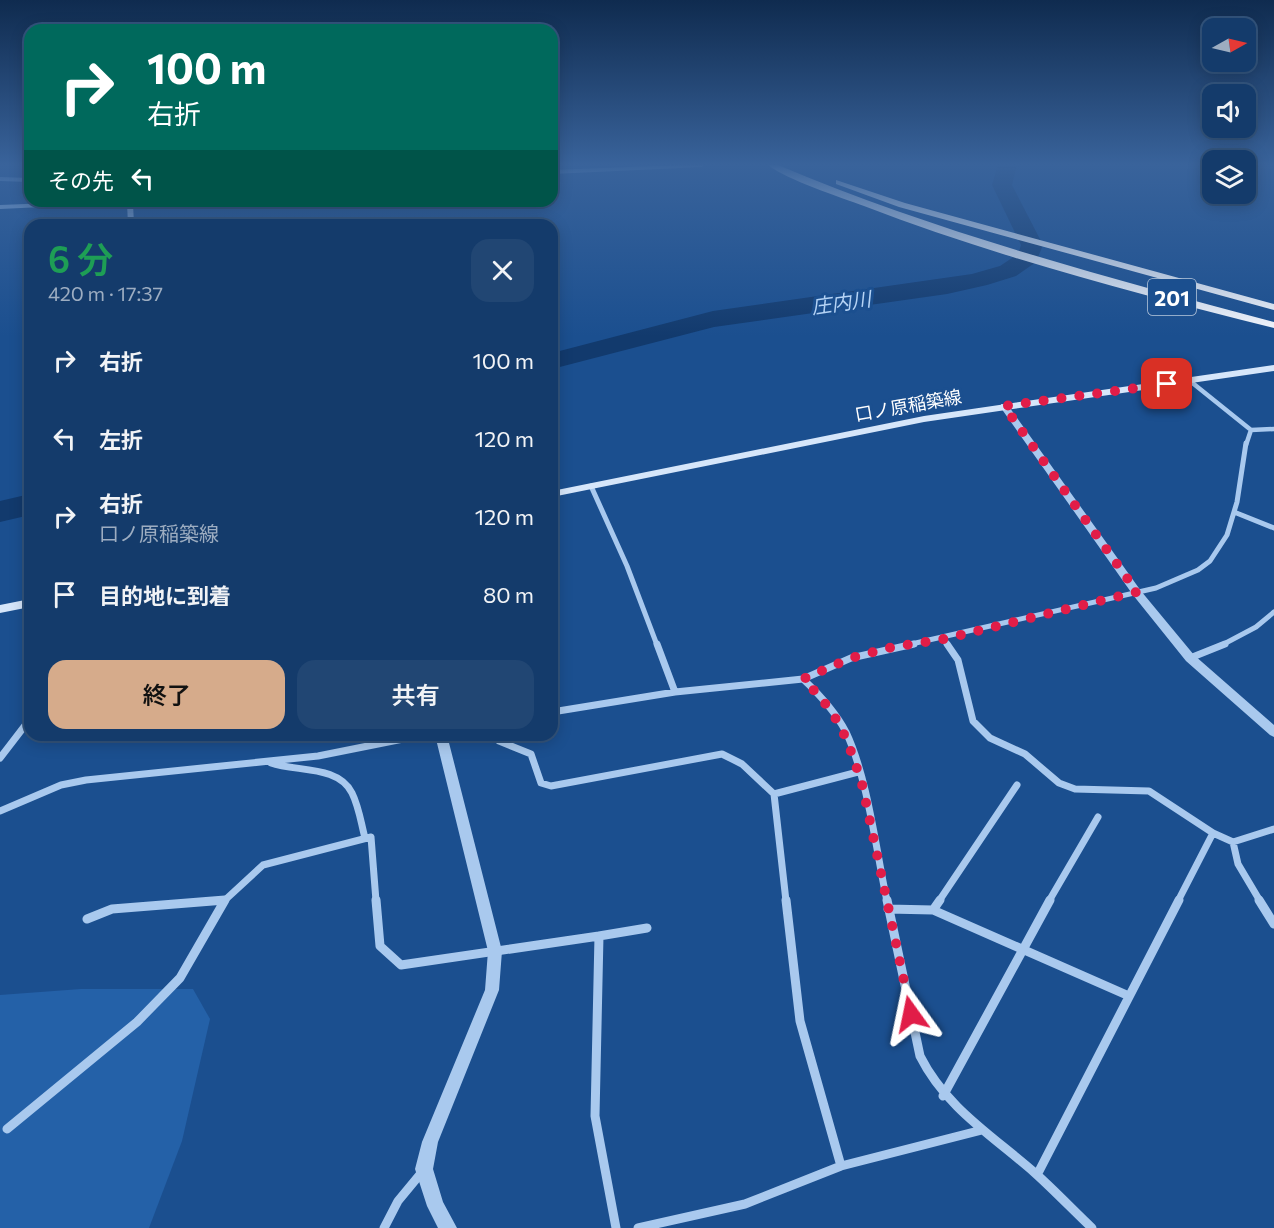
<!DOCTYPE html>
<html lang="ja">
<head>
<meta charset="utf-8">
<style>
	:root { --surface:#143b6b; --page:#214673; --text:#f1f3f6; --muted:#9dadc1; --line:#33557e; --accent:#d6ab8b }
	body { margin:0; font-family:Commissioner,"Noto Sans JP",sans-serif; background:var(--page); color:var(--text); height:100vh; display:flex; flex-direction:column; font-size:22px; white-space:nowrap }
	* { box-sizing:border-box; margin:0 }
	p { font-size:20px; color:var(--muted) }
	.icon { flex:none; width:33px; height:33px; fill:none; stroke:currentColor; stroke-width:2; stroke-linecap:round; stroke-linejoin:round }
	.map { position:relative; flex:1; overflow:hidden }
	.details { position:absolute; left:24px; top:219px; width:534px; height:522px; display:flex; flex-direction:column; background:var(--surface); border-radius:18px; box-shadow:0 3px 15px #0003,0 0 0 2px var(--line) }
	.details>* { flex:none }
	.guide { position:absolute; left:24px; top:24px; width:534px; height:183px; border-radius:18px; box-shadow:0 3px 15px #0003,0 0 0 2px var(--line); background:#00695c; color:#fff; overflow:hidden }
	.needle { width:39px; rotate:82deg }
	.buttons { position:absolute; left:1202px; top:18px; display:grid; gap:12px }
	.buttons a { display:grid; place-items:center; width:54px; height:54px; border-radius:12px; background:var(--surface); box-shadow:0 3px 15px #0003,0 0 0 2px var(--line); font-size:30px }
	.pin { position:absolute; display:grid; place-items:center; width:51px; height:51px; color:#fff; margin:-26px; border-radius:12px; box-shadow:0 3px 9px #0006 }
	.me { position:absolute; width:66px; margin:-33px; rotate:348deg; stroke-linejoin:round; filter:drop-shadow(0 0 4px #0008) }
	.turn { display:flex; align-items:center; gap:21px; height:126px; padding:0 24px; font-size:27px }
	.turn .icon { width:78px; height:78px; stroke-width:2.5 }
	.turn b { display:block; font-size:42px; line-height:51px }
	.then { display:flex; align-items:center; height:57px; padding:0 24px; background:#0003; gap:12px; font-size:22px }
	.round { display:grid; place-items:center; flex:none; width:63px; height:63px; border-radius:18px; background:var(--page) }
	.overview { display:flex; align-items:center; justify-content:space-between; height:102px; padding:0 24px }
	h1 { font-size:36px; font-weight:600; line-height:45px; color:#1e9e55 }
	.cta { display:flex; gap:12px; margin-top:auto; padding:12px 24px }
	.cta a { flex:1; height:69px; border-radius:18px; background:var(--accent); color:#111; font-size:24px; font-weight:600; line-height:69px; text-align:center }
	.cta a+a { background:var(--page); color:var(--text) }
	ul { padding:0; list-style:none }
	li { display:flex; align-items:center; gap:18px; height:78px; padding:0 24px }
	li div { flex:1 }
	li b { display:block; font-size:22px }
	li em { font-style:normal }
	.map>svg:first-child { display:block }
	.green { fill:#2461a8 }
	.lines { fill:none; stroke-linecap:round; stroke-linejoin:round }
	.stream { stroke:#9cc4f0; stroke-width:4 }
	.river { fill:#123a6d; fill-rule:evenodd }
	.minor-far3 { stroke:#a9c9ee; stroke-width:4.5 }
	.minor-far2 { stroke:#a9c9ee; stroke-width:5 }
	.minor-far1 { stroke:#a9c9ee; stroke-width:7 }
	.minor { stroke:#a9c9ee; stroke-width:9 }
	.tertiary { fill:#a9c9ee; fill-rule:evenodd }
	.secondary { fill:#d6e6fa; fill-rule:evenodd }
	.trunk { fill:#f8faff; fill-rule:evenodd }
	.route { stroke:#e11d48; stroke-width:10; stroke-dasharray:0 18 }
	.labels { text-anchor:middle; dominant-baseline:central; stroke-width:6; stroke-linejoin:round; paint-order:stroke }
	.far-street-label { font-size:18px; fill:#fff; stroke:#1b4f8f }
	.far-water-label { font-size:20px; font-style:italic; fill:#b5d3f5; stroke:#1b4f8f }
	.shield { fill:#1b4f8f; stroke:#bbcadd; stroke-width:1.5 }
	.shield-label { font-size:21px; font-weight:bold; fill:#fff }
</style>
</head>
<body>
<div class="map">
<svg width="1274" height="1228" viewBox="0 0 1274 1228">
	<rect width="100%" height="100%" fill="#1b4f8f"/>
	<path class="green" d="M81 989H193L210 1019 182 1141 149 1228H0V995Z"/>
	<g class="lines">
		<path class="stream" d="M0 179 30 180"/>
		<path class="river" d="M998 165H1017L1012 185 1043 245 1036 262 1016 276 987 285 947 294 714 327 552 369V353L713 311 972 274 1000 266 1018 254 1021 245 992 185Z
			M30 494V515L0 522V501Z"/>
		<path class="minor-far3" d="M1190 381 1251 430 1274 429
			M1246 445 1251 430"/>
		<path class="minor-far2" d="M591 486 627 566 657 645
			M1234 512 1274 528
			M944 639 948 645
			M907 645 1156 588 1198 570 1210 561 1227 535 1237 502 1246 443
			M1222 645 1256 627 1274 612"/>
		<path class="minor-far1" d="M657 644 675 692
			M947 644 958 660 973 721 990 738 1025 754 1059 783 1075 789 1149 791 1213 833
			M1190 658 1225 644
			M803 679C820 695 835 711 846 732 868 779 876 850 887 901
			M552 712 675 692 803 679 851 658 914 644
			M493 735 499 741 531 754 541 783 551 786 722 754 742 764 774 794 786 901
			M0 758 30 719
			M271 763C296 772 338 765 352 793 359 807 361 823 365 838
			M774 794 858 772
			M0 811 61 785 86 780 318 756 423 735
			M1233 842 1238 864 1260 901
			M209 901 225 900
			M224 901 263 865 371 837 376 901
			M939 901 1017 785
			M1049 901 1098 817
			M1178 901 1213 833 1233 842 1274 829"/>
		<path class="minor" d="M376 900 380 946 401 965 599 936 595 1116 616 1228
			M786 900 800 1021 841 1166
			M887 900 920 1056C946 1108 993 1136 1035 1173 1055 1191 1073 1210 1092 1228
			M1259 900 1274 924
			M888 909 933 910 1129 996
			M933 910 940 900
			M87 919 112 909 225 900
			M599 936 647 928
			M943 1096 1050 900
			M7 1129 137 1022 180 978 225 900
			M1037 1175 1179 900
			M384 1228 398 1201 422 1172
			M638 1228 745 1204 841 1166 982 1130"/>
		<path class="tertiary" d="M678 165H705L702 167 552 174V170Z
			M100 201H142L133 203 134 225H128L127 203 0 209V205Z
			M1001 404H1007L1141 591 1194 655 1274 725V737L1270 735 1186 661 1133 595 1001 408Z
			M435 735H447L502 951 499 990 438 1142 433 1169 443 1202 457 1228H438L427 1206 415 1169 422 1142 485 990 488 951Z"/>
		<path class="secondary" d="M1274 365V371L924 422 552 497V491L924 416Z
			M30 599V607L0 613V605Z"/>
		<path class="trunk" d="M768 165H778C939 233 1106 277 1274 322V328C1136 294 997 257 864 206 840 197 787 180 768 165Z
			M836 180 905 203 1274 304V310L899 207 836 184Z"/>
	</g>
	<linearGradient id="sky" x2="0" y2="1"><stop stop-color="#0f2b4f"/><stop offset="0.49" stop-color="#39639b"/><stop offset="1" stop-color="#39639b" stop-opacity="0"/></linearGradient>
	<rect width="1274" height="336" fill="url(#sky)"/>
	<g class="lines">
		<path class="route" d="M911 1014 862 784C846 735 840 716 803 679L851 658 893 647 944 639 1137 592 1004 406 1167 384"/>
	</g>
	<g class="labels">
		<g class="far-street-label">
			<text transform="translate(908 405) rotate(-10)">口ノ原稲築線</text>
		</g>
		<g class="far-water-label">
			<text transform="translate(841 302) rotate(-8)">庄内川</text>
		</g>
		<rect class="shield" x="1148" y="279" width="48" height="36" rx="4.5"/>
		<g class="shield-label">
			<text x="1172" y="297">201</text>
		</g>
	</g>
</svg>
<div class="buttons">
<a><svg class="needle" viewBox="-14 -14 28 28"><path d="M0-13l5 13h-10z" fill="#e53935"/><path d="M0 13l5-13h-10z" fill="#9dadc1"/></svg></a>
<a><svg class="icon" aria-label="sound" viewBox="0 0 24 24"><path d="M4 9h4l5-4v14l-5-4H4zM17 9q2 3 0 6"/></svg></a>
<a><svg class="icon" aria-label="layers" viewBox="0 0 24 24"><path d="M12 4l9 5-9 5-9-5zM3 14l9 5 9-5"/></svg></a>
</div>
<div class="pin" style="left:1167px;top:384px;background:#d93025"><svg class="icon" aria-label="arrive" viewBox="0 0 24 24"><path d="M6 21V4h12l-3 4 3 4H6"/></svg></div>
<svg class="me" style="left:911px;top:1014px" viewBox="-20 -20 40 40"><path d="M0-17L14 15 0 8-14 15z" fill="#e11d48" stroke="#fff" stroke-width="4"/></svg>
<div class="guide">
<div class="turn"><svg class="icon" aria-label="right" viewBox="0 0 24 24"><path d="M7 20v-9h11M14 6l5 5-5 5"/></svg><div><b>100 m</b>右折</div></div>
<div class="then">その先<svg class="icon" aria-label="left" viewBox="0 0 24 24"><path d="M17 20v-9H6M10 6l-5 5 5 5"/></svg></div>
</div>
<section class="details">
<div class="overview"><div><h1>6 分</h1><p>420 m · 17:37</p></div><a class="round"><svg class="icon" aria-label="close" viewBox="0 0 24 24"><path d="M6 6l12 12M18 6L6 18"/></svg></a></div>
<ul>
<li><svg class="icon" aria-label="right" viewBox="0 0 24 24"><path d="M7 20v-9h11M14 6l5 5-5 5"/></svg><div><b>右折</b></div><em>100 m</em></li>
<li><svg class="icon" aria-label="left" viewBox="0 0 24 24"><path d="M17 20v-9H6M10 6l-5 5 5 5"/></svg><div><b>左折</b></div><em>120 m</em></li>
<li><svg class="icon" aria-label="right" viewBox="0 0 24 24"><path d="M7 20v-9h11M14 6l5 5-5 5"/></svg><div><b>右折</b><p>口ノ原稲築線</p></div><em>120 m</em></li>
<li><svg class="icon" aria-label="arrive" viewBox="0 0 24 24"><path d="M6 21V4h12l-3 4 3 4H6"/></svg><div><b>目的地に到着</b></div><em>80 m</em></li>
</ul>
<div class="cta"><a>終了</a><a>共有</a></div>
</section>
</div>
</body>
</html>
